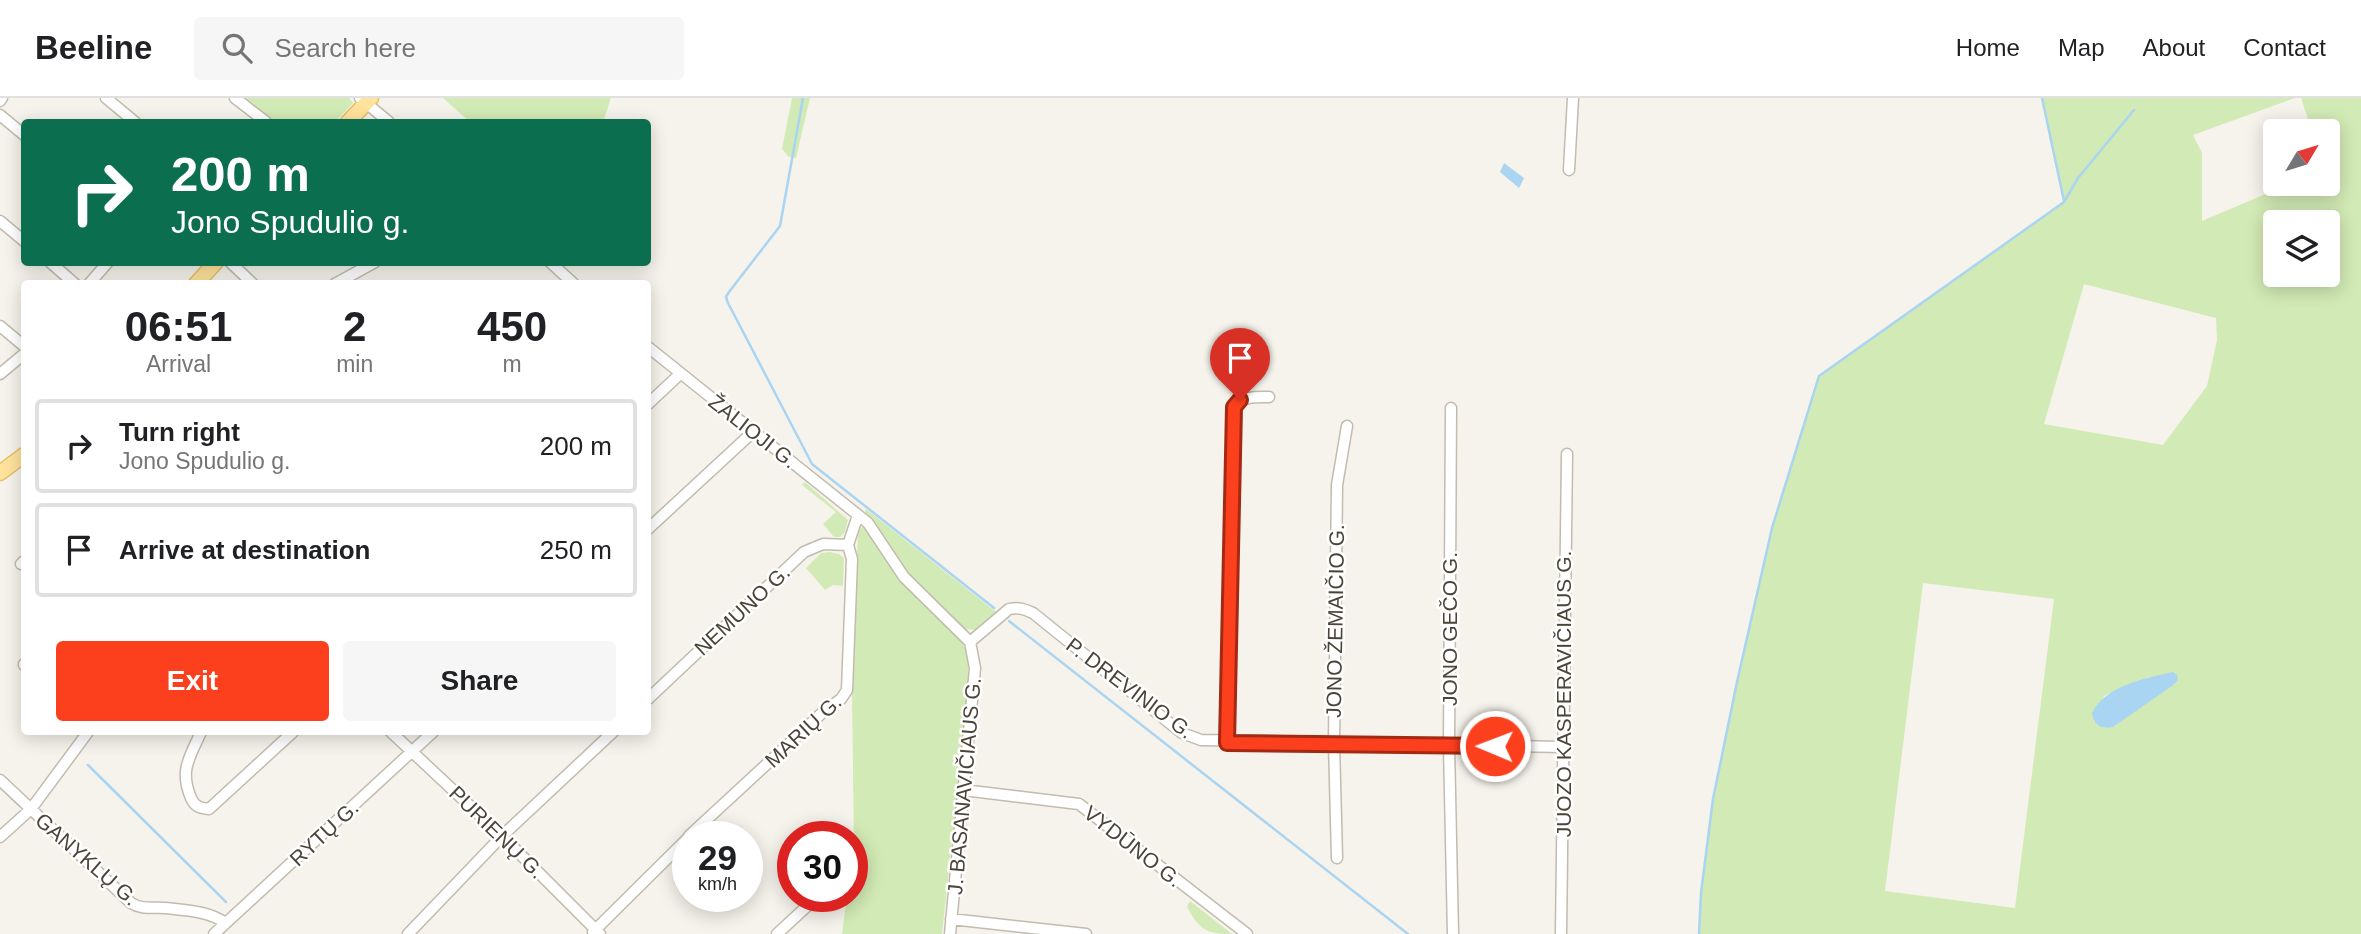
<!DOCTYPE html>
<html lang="en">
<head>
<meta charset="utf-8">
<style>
	:root { --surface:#fff; --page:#f6f6f6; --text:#202124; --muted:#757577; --line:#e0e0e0; --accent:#fc3f1d }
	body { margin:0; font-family:Arial,sans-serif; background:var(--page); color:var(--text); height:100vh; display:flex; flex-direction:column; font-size:26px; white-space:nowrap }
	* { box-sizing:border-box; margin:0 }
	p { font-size:23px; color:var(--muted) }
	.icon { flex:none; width:38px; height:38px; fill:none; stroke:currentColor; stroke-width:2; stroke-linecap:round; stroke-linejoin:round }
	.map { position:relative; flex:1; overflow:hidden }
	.side { position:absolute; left:21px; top:182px; width:630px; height:455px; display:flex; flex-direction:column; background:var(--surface); border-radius:7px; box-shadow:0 4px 18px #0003 }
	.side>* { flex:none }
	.banner { position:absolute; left:21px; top:21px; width:630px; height:147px; border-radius:7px; box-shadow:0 4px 18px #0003; background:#0b6e4f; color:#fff; overflow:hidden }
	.needle { width:46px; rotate:52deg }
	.tools { position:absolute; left:2263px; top:21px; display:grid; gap:14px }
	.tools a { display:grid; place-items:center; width:77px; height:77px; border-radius:7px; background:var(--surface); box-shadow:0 4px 18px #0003; font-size:35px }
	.speed { position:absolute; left:672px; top:723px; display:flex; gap:14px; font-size:35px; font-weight:700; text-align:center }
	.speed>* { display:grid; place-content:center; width:91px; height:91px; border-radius:50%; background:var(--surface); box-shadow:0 4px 18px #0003; line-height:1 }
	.speed small { font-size:18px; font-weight:400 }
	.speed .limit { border:10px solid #d22; background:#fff; color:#111 }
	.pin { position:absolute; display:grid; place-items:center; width:60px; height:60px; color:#fff; margin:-72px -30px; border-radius:50% 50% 50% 0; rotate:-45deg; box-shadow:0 0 7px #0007 }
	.pin .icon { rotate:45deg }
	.me { position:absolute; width:77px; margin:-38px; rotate:271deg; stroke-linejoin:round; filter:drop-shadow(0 0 5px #0008) }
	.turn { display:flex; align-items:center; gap:24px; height:147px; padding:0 35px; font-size:32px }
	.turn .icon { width:91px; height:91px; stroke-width:2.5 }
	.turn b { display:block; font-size:49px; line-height:60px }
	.eta { display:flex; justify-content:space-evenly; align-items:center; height:119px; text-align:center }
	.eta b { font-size:42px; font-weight:600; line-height:49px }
	.action { display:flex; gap:14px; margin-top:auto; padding:14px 35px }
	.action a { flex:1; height:80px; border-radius:7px; background:var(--accent); color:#fff; font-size:28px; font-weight:600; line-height:80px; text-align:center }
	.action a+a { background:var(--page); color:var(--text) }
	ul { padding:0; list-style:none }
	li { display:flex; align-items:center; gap:21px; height:94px; margin:0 14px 10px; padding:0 21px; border:4px solid var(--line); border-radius:7px }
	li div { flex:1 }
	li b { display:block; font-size:26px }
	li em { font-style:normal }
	header { display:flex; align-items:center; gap:42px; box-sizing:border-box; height:98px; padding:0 35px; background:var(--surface); border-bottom:2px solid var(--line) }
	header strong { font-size:33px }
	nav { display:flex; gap:38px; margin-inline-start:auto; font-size:24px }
	.search { width:490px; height:63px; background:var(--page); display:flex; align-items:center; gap:18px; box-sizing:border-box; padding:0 24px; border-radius:7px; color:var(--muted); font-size:26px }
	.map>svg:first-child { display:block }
	.green { fill:#d2eab5; fill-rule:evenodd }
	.water { fill:#a9d4f2 }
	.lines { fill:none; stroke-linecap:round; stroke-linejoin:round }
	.stream { stroke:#a9d4f2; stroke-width:2.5 }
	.minor-casing { stroke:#c2bbae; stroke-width:13 }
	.major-casing { stroke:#e6c16a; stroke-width:17 }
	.minor { stroke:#fff; stroke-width:10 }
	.major { stroke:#ffe39c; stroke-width:14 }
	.route-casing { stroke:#a42913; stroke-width:18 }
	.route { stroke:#fc3f1d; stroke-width:12 }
	.labels { text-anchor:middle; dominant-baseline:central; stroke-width:5; stroke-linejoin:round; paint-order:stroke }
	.street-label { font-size:21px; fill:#4b4439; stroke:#fff }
</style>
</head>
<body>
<header>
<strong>Beeline</strong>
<div class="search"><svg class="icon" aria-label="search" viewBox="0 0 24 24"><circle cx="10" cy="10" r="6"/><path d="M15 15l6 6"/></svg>Search here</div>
<nav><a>Home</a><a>Map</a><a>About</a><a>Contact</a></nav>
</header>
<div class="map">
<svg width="2361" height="836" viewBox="0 0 2361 836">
	<rect width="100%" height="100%" fill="#f6f3ec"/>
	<path class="green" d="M243 0H349L353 5 335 24H274Z
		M443 0H611L603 24H470Z
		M792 0H810L796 60 789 59 782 51Z
		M2042 0H2295L2193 37 2202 55V123L2289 86H2328V33H2312L2301 0H2361V836H1700L1701 795 1713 701 1737 584 1772 430 1819 278 2064 104ZM2275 124H2328V177H2275ZM2084 186 2216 220 2217 242 2207 288 2163 347 2044 326ZM1923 485 2054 501 2015 810 1885 793ZM2149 579 2178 582 2113 629C2104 631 2100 629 2094 623L2104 598Z
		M805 384 848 422 845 434 840 439H834L823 426 836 414 802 387Z
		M866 411 996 514 977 532 963 531 902 469 875 425 865 415Z
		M863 428 868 430 898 479 920 504 962 544 968 557V598L942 836H842L847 798H852L854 750 852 594 858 434Z
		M830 454 839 456 844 460 843 488 833 487 825 492 806 470 821 455Z
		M1190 803 1232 836C1206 836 1200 832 1187 809Z"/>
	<path class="water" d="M1504 65 1524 80 1519 90 1500 74Z
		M2173 574 2177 577 2178 582 2172 588 2113 629C2101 632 2094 627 2092 615 2105 588 2145 580 2173 574Z"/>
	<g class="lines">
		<path class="stream" d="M803 0 780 128 729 194 726 199 728 205 812 366 994 510
			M2042 0 2064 103
			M1009 523 1408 836
			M88 667 226 804
			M1699 836 1701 795 1713 701 1737 584 1772 430 1819 278 2064 104 2078 80 2134 12"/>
		<defs>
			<path id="minor" d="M106 0 135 24
				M235 0 266 24
				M360 0 389 24
				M0 3 2 0
				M0 17 24 37
				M1569 72 1573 0
				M0 123 24 143
				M50 164 75 186
				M230 164 253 186
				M550 164 574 186
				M89 186 108 164
				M335 186 375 164
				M0 228 24 248
				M648 249 868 425 904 479 970 544 975 570 974 581 950 836
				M0 276 24 256
				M648 306 680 276
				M1451 310 1449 648 1453 836
				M648 431 754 333
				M21 466 24 463
				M970 544 1009 511C1019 509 1024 511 1033 515L1182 635 1201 642 1564 649
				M24 567V566
				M648 601 804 454 823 446 848 447
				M201 634C190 659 179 672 191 700 195 709 200 710 209 711L293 634
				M391 634 502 738 600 836
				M1227 645 1234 309C1243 298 1255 299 1269 299
				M0 682 131 805C142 812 153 809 165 810 183 812 210 813 225 825
				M963 692 1079 706 1247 836
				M689 738 822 615 841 601 847 592 852 461 848 447 858 417
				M0 739 31 711 88 634
				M1337 760 1334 645 1337 387 1347 328
				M951 821 1086 836
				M593 834 688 740
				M214 836 433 634
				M408 836 502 738 613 634
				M777 836 818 798
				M1561 836 1567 356"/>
			<path id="major" d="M348 24 371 0
				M196 186 216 164
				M0 375 24 357"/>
		</defs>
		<use href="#minor" class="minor-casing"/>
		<use href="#major" class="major-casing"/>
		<use href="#minor" class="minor"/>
		<use href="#major" class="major"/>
	</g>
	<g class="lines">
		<defs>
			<path id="route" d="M1240 302 1234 309 1227 645 1495 648"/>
		</defs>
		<use href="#route" class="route-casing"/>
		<use href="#route" class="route"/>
	</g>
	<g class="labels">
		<g class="street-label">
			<text transform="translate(753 333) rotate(38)">ŽALIOJI G.</text>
			<text transform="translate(742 512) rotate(-43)">NEMUNO G.</text>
			<text transform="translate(1335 523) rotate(-89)">JONO ŽEMAIČIO G.</text>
			<text transform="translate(1449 531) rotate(-90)">JONO GEČO G.</text>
			<text transform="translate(1130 590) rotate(37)">P. DREVINIO G.</text>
			<text transform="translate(1563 596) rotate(-90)">JUOZO KASPERAVIČIAUS G.</text>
			<text transform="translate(803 633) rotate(-43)">MARIŲ G.</text>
			<text transform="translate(964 688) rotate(-85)">J. BASANAVIČIAUS G.</text>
			<text transform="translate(497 734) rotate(44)">PURIENŲ G.</text>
			<text transform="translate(324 735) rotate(-43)">RYTŲ G.</text>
			<text transform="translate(1133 748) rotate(38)">VYDŪNO G.</text>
			<text transform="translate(87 761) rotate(41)">GANYKLŲ G.</text>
		</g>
	</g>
</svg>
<div class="tools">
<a><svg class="needle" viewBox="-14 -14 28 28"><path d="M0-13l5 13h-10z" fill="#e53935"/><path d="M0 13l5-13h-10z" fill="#757577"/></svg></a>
<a><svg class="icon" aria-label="layers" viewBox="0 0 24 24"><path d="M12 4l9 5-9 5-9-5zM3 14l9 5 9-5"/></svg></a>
</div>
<div class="speed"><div>29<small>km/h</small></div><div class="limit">30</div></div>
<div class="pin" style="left:1240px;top:302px;background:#d93025"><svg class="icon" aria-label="arrive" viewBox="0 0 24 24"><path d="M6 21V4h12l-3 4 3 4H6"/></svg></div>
<svg class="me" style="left:1495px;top:648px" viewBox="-20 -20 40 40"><circle r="17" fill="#fc3f1d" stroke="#fff" stroke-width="3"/><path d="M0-11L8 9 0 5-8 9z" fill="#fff"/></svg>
<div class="banner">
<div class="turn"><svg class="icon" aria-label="right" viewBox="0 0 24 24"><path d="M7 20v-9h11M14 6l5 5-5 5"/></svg><div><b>200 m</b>Jono Spudulio g.</div></div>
</div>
<section class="side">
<div class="eta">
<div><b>06:51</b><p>Arrival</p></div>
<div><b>2</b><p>min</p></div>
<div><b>450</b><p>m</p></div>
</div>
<ul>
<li><svg class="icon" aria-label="right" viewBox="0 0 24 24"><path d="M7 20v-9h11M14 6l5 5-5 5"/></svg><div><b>Turn right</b><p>Jono Spudulio g.</p></div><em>200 m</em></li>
<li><svg class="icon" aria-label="arrive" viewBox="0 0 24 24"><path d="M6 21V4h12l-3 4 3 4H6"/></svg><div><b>Arrive at destination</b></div><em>250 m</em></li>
</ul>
<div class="action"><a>Exit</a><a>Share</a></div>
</section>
</div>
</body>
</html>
